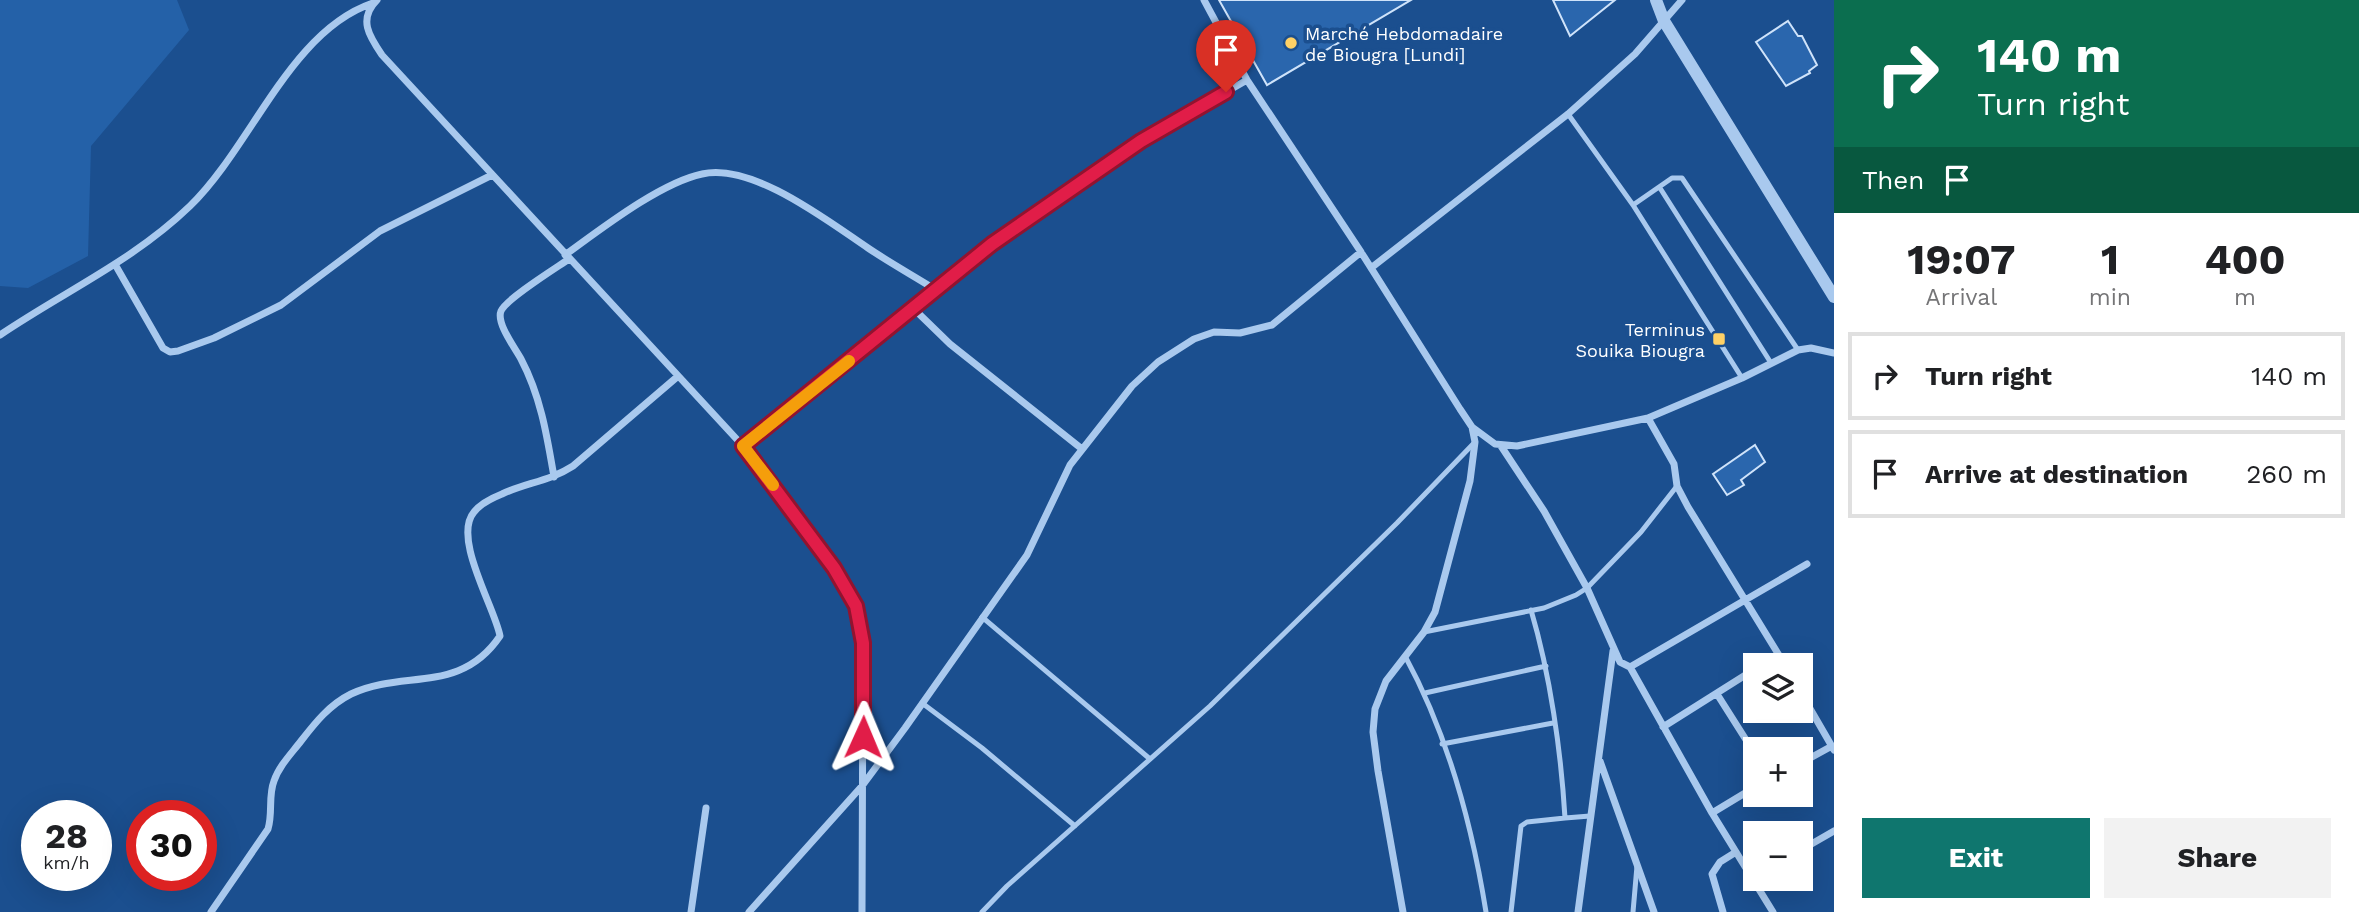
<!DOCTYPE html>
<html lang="en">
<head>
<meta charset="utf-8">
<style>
	:root { --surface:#fff; --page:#f2f2f2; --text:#202124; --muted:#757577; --line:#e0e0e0; --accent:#0f766e }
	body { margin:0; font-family:"Work Sans",sans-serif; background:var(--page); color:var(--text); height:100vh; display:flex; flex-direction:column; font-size:26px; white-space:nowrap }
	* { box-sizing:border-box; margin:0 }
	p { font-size:23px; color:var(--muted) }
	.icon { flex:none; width:38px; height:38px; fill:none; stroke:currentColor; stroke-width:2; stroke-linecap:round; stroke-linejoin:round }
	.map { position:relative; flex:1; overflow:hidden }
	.side { display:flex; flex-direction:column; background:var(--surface); width:525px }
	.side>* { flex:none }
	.hud { background:#0b6e4f; color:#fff; overflow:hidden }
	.fabs { position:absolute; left:1743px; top:653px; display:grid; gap:14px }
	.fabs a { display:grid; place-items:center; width:70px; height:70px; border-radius:0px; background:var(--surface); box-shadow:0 7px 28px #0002; font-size:35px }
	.speed { position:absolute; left:21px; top:800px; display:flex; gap:14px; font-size:35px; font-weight:700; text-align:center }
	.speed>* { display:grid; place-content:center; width:91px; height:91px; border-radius:50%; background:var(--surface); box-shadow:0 7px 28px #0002; line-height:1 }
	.speed small { font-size:18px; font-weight:400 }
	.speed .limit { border:10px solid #d22; background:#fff; color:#111 }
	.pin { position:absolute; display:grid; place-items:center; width:60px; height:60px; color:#fff; margin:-72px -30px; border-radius:50% 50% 50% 0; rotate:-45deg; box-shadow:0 0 7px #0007 }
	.pin .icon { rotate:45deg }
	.me { position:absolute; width:77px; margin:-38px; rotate:1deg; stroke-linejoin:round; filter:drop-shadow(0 0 5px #0008) }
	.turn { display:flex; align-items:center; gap:24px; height:147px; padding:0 28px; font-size:32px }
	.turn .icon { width:91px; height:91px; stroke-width:2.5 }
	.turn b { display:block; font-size:49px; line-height:60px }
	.then { display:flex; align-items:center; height:66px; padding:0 28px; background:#0003; gap:14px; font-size:26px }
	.eta { display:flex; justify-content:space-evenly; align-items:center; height:119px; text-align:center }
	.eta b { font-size:42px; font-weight:700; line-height:49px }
	.action { display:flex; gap:14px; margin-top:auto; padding:14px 28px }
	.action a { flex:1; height:80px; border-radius:0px; background:var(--accent); color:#fff; font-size:28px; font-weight:700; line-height:80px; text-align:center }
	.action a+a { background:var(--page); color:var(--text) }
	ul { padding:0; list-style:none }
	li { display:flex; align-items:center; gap:21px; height:88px; margin:0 14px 10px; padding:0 14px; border:4px solid var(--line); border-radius:0px }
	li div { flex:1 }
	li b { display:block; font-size:26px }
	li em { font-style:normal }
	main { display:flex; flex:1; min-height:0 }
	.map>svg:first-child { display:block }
	.green { fill:#2461a8 }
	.building { fill:#2a66ad; stroke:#cfe3fa; stroke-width:2 }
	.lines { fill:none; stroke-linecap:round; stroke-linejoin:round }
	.service { stroke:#a9c9ee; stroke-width:5 }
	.minor { stroke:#a9c9ee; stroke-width:7 }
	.tertiary { stroke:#a9c9ee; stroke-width:12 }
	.route-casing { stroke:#92132f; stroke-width:18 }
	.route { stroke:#e11d48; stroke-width:12 }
	.slow { stroke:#f59e0b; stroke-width:12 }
	.poi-dot { fill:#ffd166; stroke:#1b4f8f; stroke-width:2.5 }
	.labels { text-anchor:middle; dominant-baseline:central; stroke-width:7; stroke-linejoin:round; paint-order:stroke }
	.poi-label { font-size:18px; fill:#fff; stroke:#1b4f8f; text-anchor:start }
</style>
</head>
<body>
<main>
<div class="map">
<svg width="1834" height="912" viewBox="0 0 1834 912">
	<rect width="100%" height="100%" fill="#1b4f8f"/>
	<path class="green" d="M0 0H177L189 30 91 146 88 256 28 288 0 286Z"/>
	<path class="building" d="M1219 0H1411L1267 85Z
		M1553 0H1615L1570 36Z
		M1788 21 1798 36H1802L1817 65 1809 71 1810 73 1786 86 1756 42Z
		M1755 445 1765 462 1741 480 1744 485 1727 495 1713 474Z"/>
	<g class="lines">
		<path class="service" d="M1568 114 1633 205 1742 378
			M1660 188 1771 363
			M1633 205 1672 178H1682L1798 350
			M1531 610C1550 674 1561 751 1565 818L1590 816
			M982 617 1150 759
			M1424 632 1544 608 1576 595 1587 588 1641 532 1677 486
			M1405 656C1447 733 1472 825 1486 912
			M1425 693 1546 666
			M922 703 982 748 1075 826
			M1442 744 1553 723
			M982 912 1007 886 1210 706 1397 523 1475 442
			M1511 912 1521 826 1527 822 1565 818
			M1633 912 1637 866"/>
		<path class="minor" d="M377 0C358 19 369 36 382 55L743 446 809 532 847 588 856 606 863 643 862 912
			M1204 0 1247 80 1361 252 1460 409 1472 427 1495 444 1517 446 1648 418 1742 378 1798 350 1811 348 1834 353
			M565 255C601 229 660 183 702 174 752 162 829 222 868 248 890 263 914 276 936 290
			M116 266 163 348 170 352 178 351 214 338 281 305 380 231 492 175
			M1371 268 1568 114 1635 54 1682 0
			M914 309 950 344 1082 449
			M0 335C65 291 133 261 190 206 252 146 290 31 373 3
			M1648 418 1674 464 1677 486 1688 507 1785 665
			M743 446 992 245 1141 141 1247 80
			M1501 446 1544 511 1587 588 1620 662 1630 667 1712 813 1773 912
			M554 477C547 436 541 397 521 359 515 348 496 323 501 311 506 299 556 268 569 259
			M1762 665 1779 655
			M1630 667 1807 564
			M1801 693 1834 750
			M1717 694 1755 754
			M1663 727 1755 669
			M1600 761 1654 912
			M1801 763 1832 746
			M1712 813 1755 787
			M1801 850 1834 831
			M211 912 268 829C273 813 268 796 274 781 279 766 291 754 301 741 315 723 329 705 351 694 404 669 460 695 500 636 495 608 452 538 474 512 481 503 492 498 502 494 525 483 550 481 573 466L677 377
			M691 912 706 808
			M749 912 862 786 905 728 1027 555 1070 465 1132 386 1158 362 1194 339 1214 332 1240 333 1272 325 1361 252
			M1403 912 1378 771 1373 732 1375 709 1386 681 1424 632 1435 612 1470 481 1475 442 1472 427
			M1578 912 1613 651
			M1723 912 1712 874 1720 862 1736 852"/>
		<path class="tertiary" d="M1656 0 1664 21 1834 297"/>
	</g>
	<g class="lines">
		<defs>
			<path id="route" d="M863 737V643L856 606 834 568 743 446 992 244 1141 141 1226 92"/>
		</defs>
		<use href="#route" class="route-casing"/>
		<use href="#route" class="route"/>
		<path class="slow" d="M773 485 743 446 849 361"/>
	</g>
	<g class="poi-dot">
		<circle cx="1291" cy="43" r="7"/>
		<rect x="1712" y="332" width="14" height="14" rx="3.5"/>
	</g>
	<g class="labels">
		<g class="poi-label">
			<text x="1305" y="33">Marché Hebdomadaire<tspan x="1305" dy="21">de Biougra [Lundi]</tspan></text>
			<text x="1705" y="329" text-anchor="end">Terminus<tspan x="1705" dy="21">Souika Biougra</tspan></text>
		</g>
	</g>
</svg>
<div class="fabs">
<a><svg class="icon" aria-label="layers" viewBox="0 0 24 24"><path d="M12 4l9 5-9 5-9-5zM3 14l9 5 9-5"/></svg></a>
<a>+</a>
<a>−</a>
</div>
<div class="speed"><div>28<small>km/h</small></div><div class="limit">30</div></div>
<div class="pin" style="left:1226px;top:92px;background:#d93025"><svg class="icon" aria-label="arrive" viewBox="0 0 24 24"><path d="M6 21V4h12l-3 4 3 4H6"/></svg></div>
<svg class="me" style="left:863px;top:737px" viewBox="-20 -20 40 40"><path d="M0-17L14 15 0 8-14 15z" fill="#e11d48" stroke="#fff" stroke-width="4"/></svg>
</div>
<section class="side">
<div class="hud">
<div class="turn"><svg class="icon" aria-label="right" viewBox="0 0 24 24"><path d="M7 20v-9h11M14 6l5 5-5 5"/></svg><div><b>140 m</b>Turn right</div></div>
<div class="then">Then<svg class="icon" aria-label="arrive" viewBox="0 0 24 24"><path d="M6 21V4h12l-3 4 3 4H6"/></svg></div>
</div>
<div class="eta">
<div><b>19:07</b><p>Arrival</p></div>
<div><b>1</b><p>min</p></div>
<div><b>400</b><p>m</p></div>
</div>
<ul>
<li><svg class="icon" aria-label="right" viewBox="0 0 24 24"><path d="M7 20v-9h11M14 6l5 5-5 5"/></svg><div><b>Turn right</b></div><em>140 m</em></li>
<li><svg class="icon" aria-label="arrive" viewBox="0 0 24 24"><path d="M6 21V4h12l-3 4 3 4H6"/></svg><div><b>Arrive at destination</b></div><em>260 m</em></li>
</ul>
<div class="action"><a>Exit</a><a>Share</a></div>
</section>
</main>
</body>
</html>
